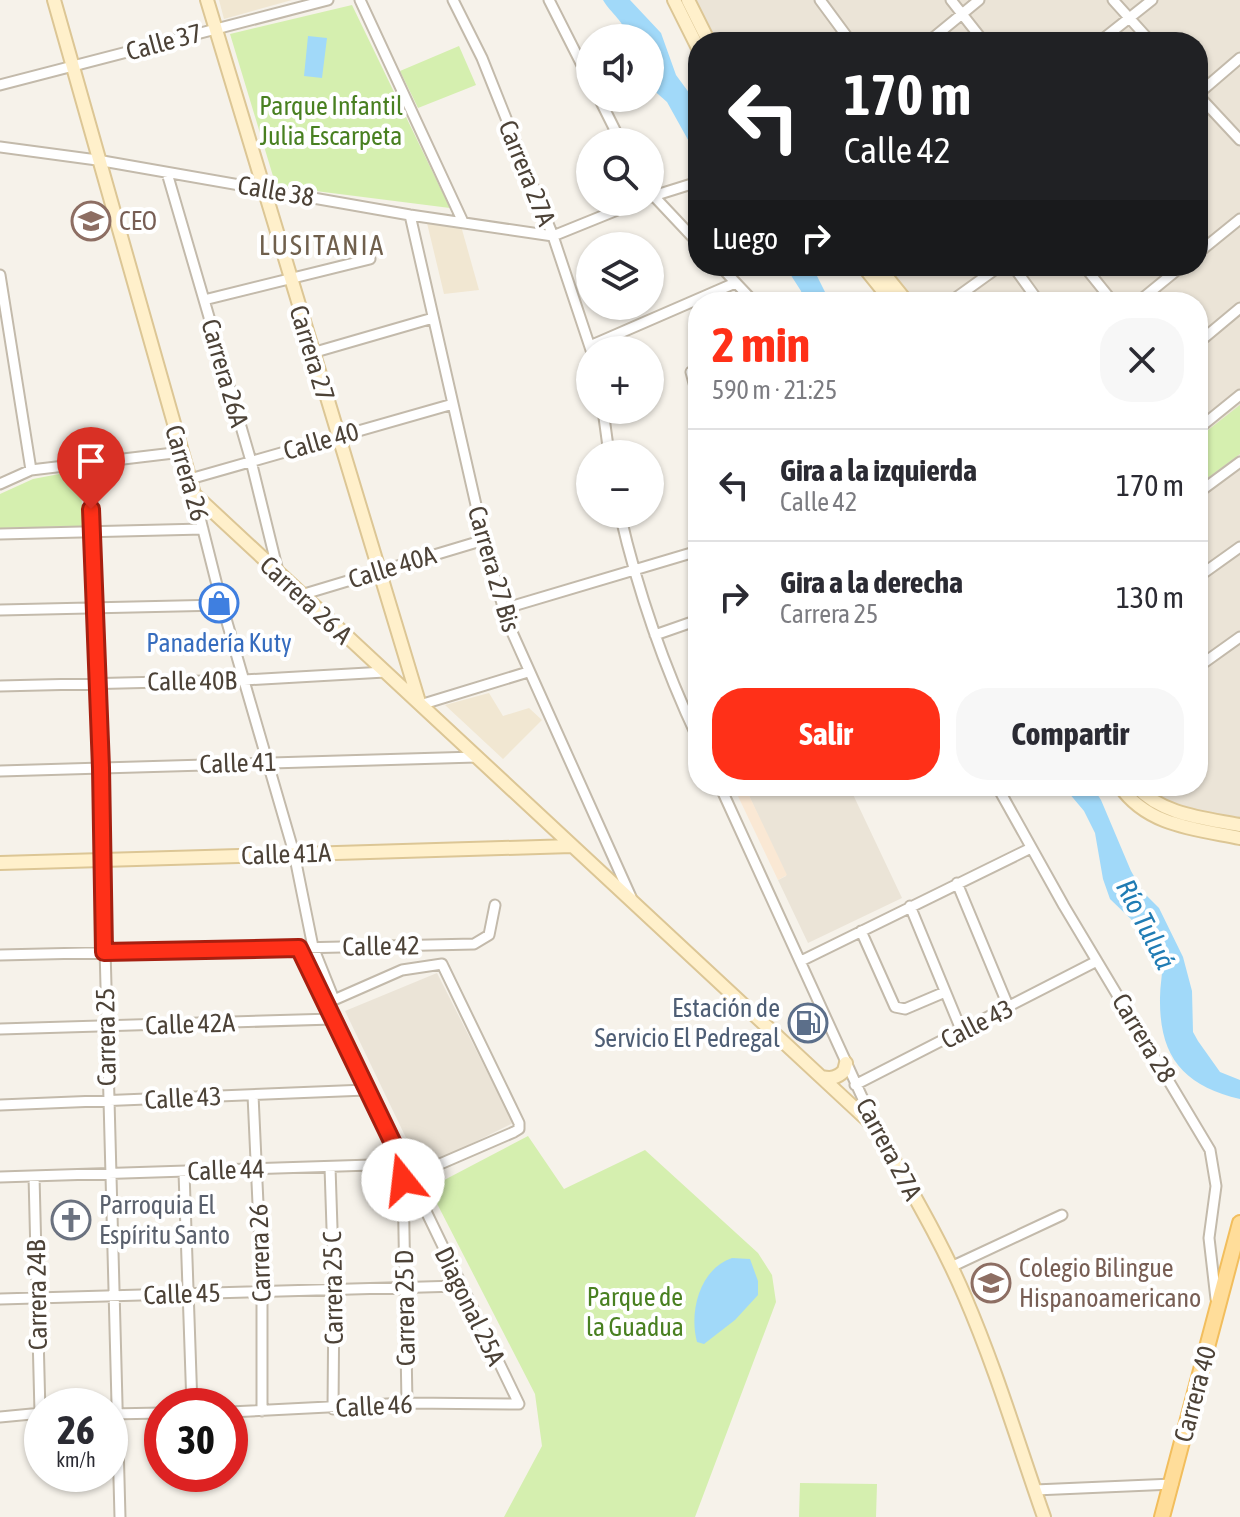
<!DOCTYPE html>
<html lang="es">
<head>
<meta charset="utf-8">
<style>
	:root { --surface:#fff; --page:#f7f7f7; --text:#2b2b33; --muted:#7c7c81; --line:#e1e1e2; --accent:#ff3018 }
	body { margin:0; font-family:"Asap Condensed",sans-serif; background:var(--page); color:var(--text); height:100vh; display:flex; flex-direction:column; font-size:30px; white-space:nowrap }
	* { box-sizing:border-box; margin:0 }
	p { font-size:26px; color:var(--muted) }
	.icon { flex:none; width:44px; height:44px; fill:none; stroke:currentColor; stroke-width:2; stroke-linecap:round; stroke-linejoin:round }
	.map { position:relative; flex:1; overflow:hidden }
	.panel { position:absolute; left:688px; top:292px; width:520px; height:504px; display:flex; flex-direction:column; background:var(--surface); border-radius:32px; box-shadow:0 2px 6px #0004 }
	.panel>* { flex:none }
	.hud { position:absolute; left:688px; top:32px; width:520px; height:244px; border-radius:32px; box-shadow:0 2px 6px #0004; background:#202124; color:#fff; overflow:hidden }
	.tools { position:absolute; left:576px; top:24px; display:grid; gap:16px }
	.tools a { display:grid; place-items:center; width:88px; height:88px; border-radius:50%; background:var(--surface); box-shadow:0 2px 6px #0004; font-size:40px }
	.speed { position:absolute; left:24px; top:1388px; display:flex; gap:16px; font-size:40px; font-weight:700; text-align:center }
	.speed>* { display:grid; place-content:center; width:104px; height:104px; border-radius:50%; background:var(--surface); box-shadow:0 2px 6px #0004; line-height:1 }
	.speed small { font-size:20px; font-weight:400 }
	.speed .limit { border:12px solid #d22; background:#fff; color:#111 }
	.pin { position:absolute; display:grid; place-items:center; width:68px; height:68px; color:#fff; margin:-82px -34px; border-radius:50% 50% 50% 0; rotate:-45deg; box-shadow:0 0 8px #0007 }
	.pin .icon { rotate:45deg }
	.me { position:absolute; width:88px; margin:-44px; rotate:344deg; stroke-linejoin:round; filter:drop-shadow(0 0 6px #0008) }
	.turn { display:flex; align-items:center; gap:28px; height:168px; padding:0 24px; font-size:36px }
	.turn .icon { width:104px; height:104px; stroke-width:2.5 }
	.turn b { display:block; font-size:56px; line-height:68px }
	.then { display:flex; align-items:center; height:76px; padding:0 24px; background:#0003; gap:16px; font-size:30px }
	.round { display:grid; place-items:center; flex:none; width:84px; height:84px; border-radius:32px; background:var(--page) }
	.summary { display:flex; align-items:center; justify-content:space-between; height:136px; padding:0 24px }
	h1 { font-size:48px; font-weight:700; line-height:60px; color:var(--accent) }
	.button { display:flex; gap:16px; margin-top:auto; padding:16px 24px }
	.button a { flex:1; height:92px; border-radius:32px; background:var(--accent); color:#fff; font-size:32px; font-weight:700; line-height:92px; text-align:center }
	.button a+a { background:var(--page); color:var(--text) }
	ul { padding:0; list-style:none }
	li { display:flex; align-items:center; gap:24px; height:112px; padding:0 24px; border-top:2px solid var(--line) }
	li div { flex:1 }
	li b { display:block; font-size:30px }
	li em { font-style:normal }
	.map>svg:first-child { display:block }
	.residential { fill:#ebe4d7 }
	.commercial { fill:#fae8d4 }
	.education { fill:#f1e7d2 }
	.green { fill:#d5efaf }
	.water { fill:#a1d9f9 }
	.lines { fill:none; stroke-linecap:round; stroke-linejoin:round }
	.street-casing { stroke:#c3baab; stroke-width:13 }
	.secondary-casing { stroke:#dcc695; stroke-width:16 }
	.primary-casing { stroke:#f2be5d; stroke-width:18 }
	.street { stroke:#fff; stroke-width:9 }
	.secondary { stroke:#fff0cb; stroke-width:12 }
	.primary { stroke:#ffdd9a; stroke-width:14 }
	.route-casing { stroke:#a61f10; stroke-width:20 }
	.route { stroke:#ff3018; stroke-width:14 }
	.labels { text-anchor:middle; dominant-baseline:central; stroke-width:8; stroke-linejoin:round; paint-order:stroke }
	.street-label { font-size:26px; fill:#4c4237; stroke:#fff }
	.park-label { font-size:26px; fill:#498021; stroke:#fff }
	.education-label { font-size:26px; fill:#785e54; stroke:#fff; text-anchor:start }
	.shop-label { font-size:26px; fill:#366cbe; stroke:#fff }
	.service-label { font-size:26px; fill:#4e5e75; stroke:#fff; text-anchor:end }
	.worship-label { font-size:26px; fill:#5b616d; stroke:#fff; text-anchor:start }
	.neighbourhood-label { font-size:28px; letter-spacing:2px; fill:#70604d; stroke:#fff }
	.water-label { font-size:28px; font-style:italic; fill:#207cb4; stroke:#fff }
</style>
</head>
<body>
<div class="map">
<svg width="1240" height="1517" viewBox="0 0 1240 1517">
	<rect width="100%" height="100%" fill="#f6f2ea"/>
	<path class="residential" d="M688 0H1240V820L1148 798 1136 786H1198V302H898L864 266H1198V42H710Z
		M748 786H849L902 898 808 943 778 880 786 876 745 787Z
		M437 973 513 1123 421 1169 345 1011Z"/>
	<path class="commercial" d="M745 787 787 875 778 880 736 792Z"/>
	<path class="education" d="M219 0H292L224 19Z
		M427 223 461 226 479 290 444 294Z
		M489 693 503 716 529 708 542 720 503 759 445 705Z"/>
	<path class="green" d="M352 5 450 208 276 186 230 34Z
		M459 46 476 85 418 108 400 71Z
		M1240 405V454L1198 485V438Z
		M80 470 83 526 0 528V494L33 479Z
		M528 1136 564 1189 645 1150 758 1253 772 1275 776 1302 695 1517H504L542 1446 535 1394 429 1188Z
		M800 1483 877 1484 876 1517H799Z"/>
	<path class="water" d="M603 0H630L661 33 676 75 698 105V152L692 147 667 102 650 87V38H627C625 21 611 14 603 0Z
		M308 36 327 38 322 78 304 76Z
		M785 266H812L830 302H804L801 291Z
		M1063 786H1092L1101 800 1131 871 1143 892 1159 908 1183 957 1192 991 1193 1032 1198 1041 1220 1072 1240 1080V1099C1184 1086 1159 1057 1160 998 1160 981 1165 966 1161 948L1110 899 1103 879 1095 833 1084 811Z
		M732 1258 750 1259 758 1281V1295L735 1320 704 1344 697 1342C689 1313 699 1269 732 1258Z"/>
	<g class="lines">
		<defs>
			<path id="street" d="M360 0 463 222
				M453 0 482 58 553 236 591 350
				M549 0 590 81
				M820 0 851 42
				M951 0 984 42
				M1113 0 1151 42
				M928 42 979 0
				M1099 42 1152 0
				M0 85 328 0
				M1198 94 1240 58
				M1198 95 1240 140
				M599 98 621 142
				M0 147 97 160 410 215 553 236 637 202
				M167 173 251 461 278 571
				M650 192 698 243
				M650 197 698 182
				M410 215 484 540 507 621 631 897
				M1198 253 1240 219
				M720 266 754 302
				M1013 266 1039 302
				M1084 266 1113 302
				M0 275 31 470
				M204 300 370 259
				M950 302 1000 266
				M1138 302 1182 266
				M1198 343 1240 308
				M590 346 735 283
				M312 353 433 318
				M698 369 691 372 698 398
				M603 410 609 454
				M1198 429 1240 395
				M89 461 96 607 120 1517
				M190 479 453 404
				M0 484 31 470 182 452
				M1198 493 1240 462
				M194 494 222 605 294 853 313 947 333 997 336 999 402 970 442 964 519 1123V1129L514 1132 403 1180
				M620 514C638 592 664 667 698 739
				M0 534 203 529
				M1198 577 1240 547
				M301 595 484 540
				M503 609 698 551
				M0 610 222 605
				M655 635 698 620
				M1198 667 1240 637
				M0 686 244 680 385 672
				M420 705 528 672
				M0 771 476 757
				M720 786 873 1121
				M997 786 1064 906 1210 1150 1216 1186 1209 1238 1216 1299
				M957 883 1009 1008
				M910 906 962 1032
				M861 931 895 1007 905 1009 945 992
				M0 955 474 944 489 935 495 905
				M801 961 1031 848
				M0 1029 333 1019
				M855 1085 1097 961
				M253 1095 262 1291V1411
				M0 1105 366 1090
				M330 1167 334 1289 333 1409
				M184 1172 192 1406
				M34 1176 40 1413
				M403 1176 407 1403
				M0 1177 403 1164
				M951 1267 1062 1215
				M0 1299 459 1286
				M230 1412 407 1403 519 1404 299 948
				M110 1414 162 1413
				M0 1417 42 1413
				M1035 1490 1173 1484"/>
			<path id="secondary" d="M54 0 194 494 876 1128C907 1184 940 1238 965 1297 996 1369 1018 1443 1044 1517
				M207 0 419 702
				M674 0 698 48
				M688 0 709 42
				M863 266 892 302
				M878 266 907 302
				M1120 786C1147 826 1196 829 1240 838
				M1136 786C1162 815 1204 818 1240 825
				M0 863 572 846
				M822 1077C831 1079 837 1078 844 1071L846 1063"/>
			<path id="primary" d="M1162 1517 1240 1223"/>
		</defs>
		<use href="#street" class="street-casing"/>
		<use href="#secondary" class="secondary-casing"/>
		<use href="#primary" class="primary-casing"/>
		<use href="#street" class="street"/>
		<use href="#secondary" class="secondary"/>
		<use href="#primary" class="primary"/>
	</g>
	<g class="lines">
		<defs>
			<path id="route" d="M91 509 101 768 104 952 299 948 403 1164V1180"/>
		</defs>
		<use href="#route" class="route-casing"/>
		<use href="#route" class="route"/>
	</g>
	<defs>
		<symbol id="school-ring" viewBox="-11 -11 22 22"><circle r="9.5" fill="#fff" stroke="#8d6e63" stroke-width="1.5"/><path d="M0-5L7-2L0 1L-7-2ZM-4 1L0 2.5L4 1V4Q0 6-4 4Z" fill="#8d6e63"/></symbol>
		<symbol id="shop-ring" viewBox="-11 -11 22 22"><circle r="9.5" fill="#fff" stroke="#3f7fe0" stroke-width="1.5"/><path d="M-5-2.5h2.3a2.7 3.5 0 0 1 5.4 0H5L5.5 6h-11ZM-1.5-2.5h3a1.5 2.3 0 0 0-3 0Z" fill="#3f7fe0"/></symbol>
		<symbol id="fuel-ring" viewBox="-11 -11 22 22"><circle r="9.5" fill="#fff" stroke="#5c6f8a" stroke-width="1.5"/><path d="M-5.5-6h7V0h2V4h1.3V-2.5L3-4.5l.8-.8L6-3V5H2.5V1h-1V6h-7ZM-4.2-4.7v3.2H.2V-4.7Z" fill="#5c6f8a"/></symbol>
		<symbol id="church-ring" viewBox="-11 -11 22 22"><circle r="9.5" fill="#fff" stroke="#6b7280" stroke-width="1.5"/><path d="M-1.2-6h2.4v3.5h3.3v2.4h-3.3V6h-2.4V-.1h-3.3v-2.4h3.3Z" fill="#6b7280"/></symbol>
	</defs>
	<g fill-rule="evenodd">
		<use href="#school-ring" x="69" y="199" width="44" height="44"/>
		<use href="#shop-ring" x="197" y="581" width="44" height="44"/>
		<use href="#fuel-ring" x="786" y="1001" width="44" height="44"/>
		<use href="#church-ring" x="49" y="1198" width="44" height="44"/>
		<use href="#school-ring" x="969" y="1261" width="44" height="44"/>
	</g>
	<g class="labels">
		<g class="street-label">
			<text transform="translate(164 42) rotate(-15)">Calle 37</text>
			<text transform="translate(527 173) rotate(68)">Carrera 27A</text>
			<text transform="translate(276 191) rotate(10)">Calle 38</text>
			<text transform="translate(312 353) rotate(73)">Carrera 27</text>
			<text transform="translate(225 373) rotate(74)">Carrera 26A</text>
			<text transform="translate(321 441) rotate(-16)">Calle 40</text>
			<text transform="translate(187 473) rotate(74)">Carrera 26</text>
			<text transform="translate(392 567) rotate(-17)">Calle 40A</text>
			<text transform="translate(494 569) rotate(74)">Carrera 27 Bis</text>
			<text transform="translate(306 600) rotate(43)">Carrera 26 A</text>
			<text transform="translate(192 681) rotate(-1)">Calle 40B</text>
			<text transform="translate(238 763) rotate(-2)">Calle 41</text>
			<text transform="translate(286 854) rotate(-2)">Calle 41A</text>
			<text transform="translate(381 946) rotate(-1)">Calle 42</text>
			<text transform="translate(190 1024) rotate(-2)">Calle 42A</text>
			<text transform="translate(977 1024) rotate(-27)">Calle 43</text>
			<text transform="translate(106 1037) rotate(-91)">Carrera 25</text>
			<text transform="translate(1144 1038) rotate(59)">Carrera 28</text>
			<text transform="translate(183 1098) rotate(-3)">Calle 43</text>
			<text transform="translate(889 1149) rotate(62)">Carrera 27A</text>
			<text transform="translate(226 1170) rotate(-2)">Calle 44</text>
			<text transform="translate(260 1253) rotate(-92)">Carrera 26</text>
			<text transform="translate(333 1288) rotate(-91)">Carrera 25 C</text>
			<text transform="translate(182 1294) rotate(-2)">Calle 45</text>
			<text transform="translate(37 1295) rotate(-91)">Carrera 24B</text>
			<text transform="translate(470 1306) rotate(64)">Diagonal 25A</text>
			<text transform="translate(405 1308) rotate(-91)">Carrera 25 D</text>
			<text transform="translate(1195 1394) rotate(-75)">Carrera 40</text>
			<text transform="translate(374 1406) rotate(-3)">Calle 46</text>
		</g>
		<g class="park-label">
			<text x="331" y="106">Parque Infantil<tspan x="331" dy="30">Julia Escarpeta</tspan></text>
			<text x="635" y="1297">Parque de<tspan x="635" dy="30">la Guadua</tspan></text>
		</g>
		<g class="education-label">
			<text x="119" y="221">CEO</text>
			<text x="1019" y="1268">Colegio Bilingue<tspan x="1019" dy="30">Hispanoamericano</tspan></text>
		</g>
		<g class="shop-label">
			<text x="219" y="643">Panadería Kuty</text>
		</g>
		<g class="service-label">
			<text x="780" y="1008">Estación de<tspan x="780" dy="30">Servicio El Pedregal</tspan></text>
		</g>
		<g class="worship-label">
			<text x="99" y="1205">Parroquia El<tspan x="99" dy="30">Espíritu Santo</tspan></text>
		</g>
		<g class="neighbourhood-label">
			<text x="322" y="245">LUSITANIA</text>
		</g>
		<g class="water-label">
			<text transform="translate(1146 924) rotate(63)">Río Tuluá</text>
		</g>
	</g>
</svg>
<div class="tools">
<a><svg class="icon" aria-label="sound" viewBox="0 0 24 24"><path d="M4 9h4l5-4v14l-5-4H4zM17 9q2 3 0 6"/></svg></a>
<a><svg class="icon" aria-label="search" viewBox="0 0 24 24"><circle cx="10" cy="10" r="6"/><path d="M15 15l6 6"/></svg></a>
<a><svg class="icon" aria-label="layers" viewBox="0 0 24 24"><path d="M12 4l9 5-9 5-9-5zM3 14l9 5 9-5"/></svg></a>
<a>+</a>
<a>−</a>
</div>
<div class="speed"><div>26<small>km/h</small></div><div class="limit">30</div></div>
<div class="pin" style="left:91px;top:509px;background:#d93025"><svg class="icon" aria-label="arrive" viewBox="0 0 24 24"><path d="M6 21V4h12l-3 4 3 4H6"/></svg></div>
<svg class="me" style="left:403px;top:1180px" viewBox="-20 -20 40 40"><circle r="19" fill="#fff"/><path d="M0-13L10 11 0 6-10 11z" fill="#ff3018"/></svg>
<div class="hud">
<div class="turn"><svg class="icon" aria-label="left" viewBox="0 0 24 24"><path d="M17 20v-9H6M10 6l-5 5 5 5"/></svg><div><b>170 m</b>Calle 42</div></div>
<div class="then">Luego<svg class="icon" aria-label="right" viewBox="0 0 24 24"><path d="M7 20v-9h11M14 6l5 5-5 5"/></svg></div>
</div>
<section class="panel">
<div class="summary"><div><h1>2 min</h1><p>590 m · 21:25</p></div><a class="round"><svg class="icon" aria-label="close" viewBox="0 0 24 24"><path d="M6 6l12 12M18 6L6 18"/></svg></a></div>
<ul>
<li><svg class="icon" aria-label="left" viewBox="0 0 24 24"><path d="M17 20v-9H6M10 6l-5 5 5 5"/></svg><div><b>Gira a la izquierda</b><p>Calle 42</p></div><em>170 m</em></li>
<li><svg class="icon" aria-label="right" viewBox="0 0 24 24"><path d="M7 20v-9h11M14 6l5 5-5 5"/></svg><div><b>Gira a la derecha</b><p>Carrera 25</p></div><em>130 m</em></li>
</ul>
<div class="button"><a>Salir</a><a>Compartir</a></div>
</section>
</div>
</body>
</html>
